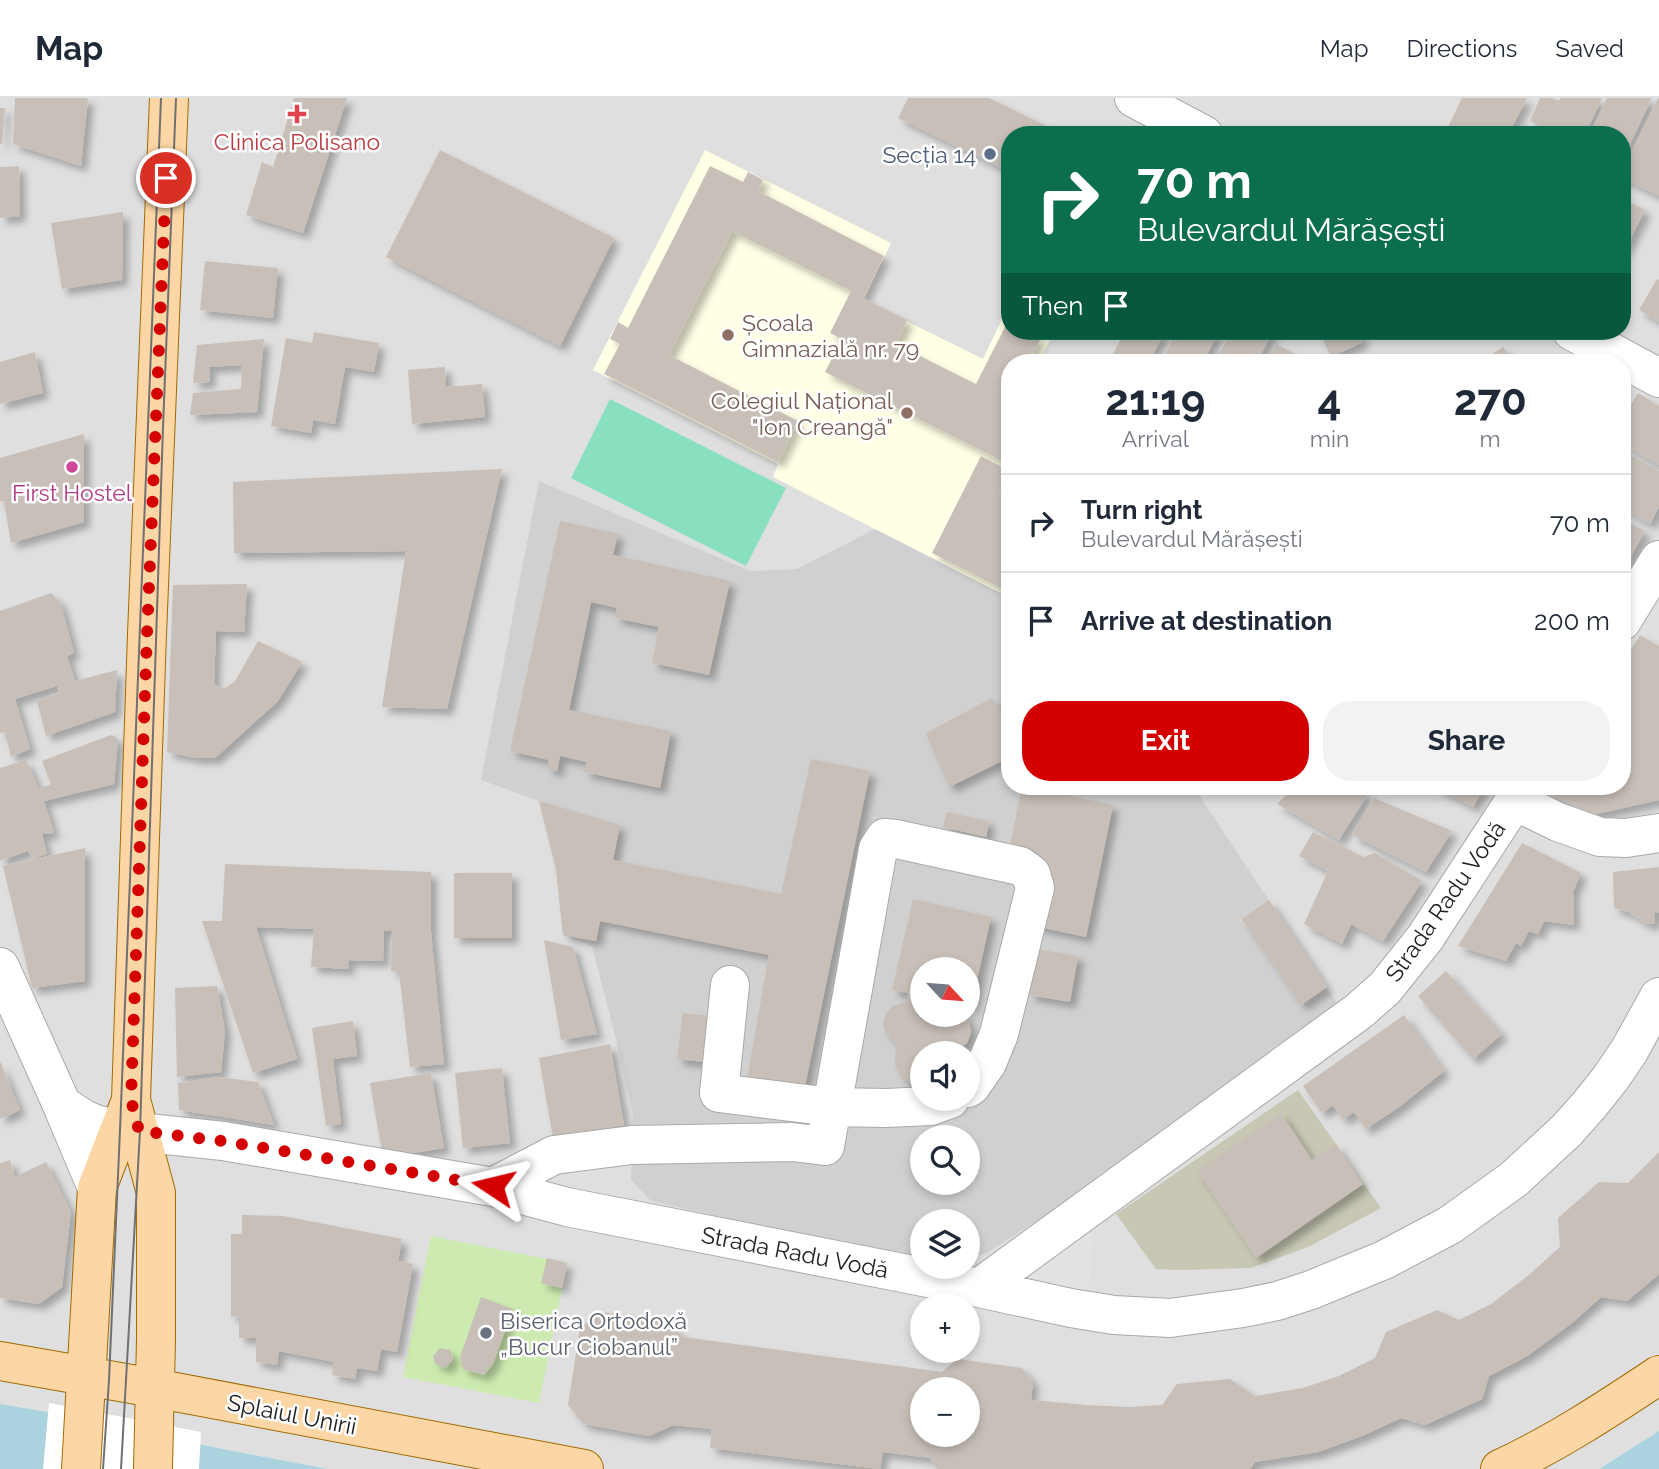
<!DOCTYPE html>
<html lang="en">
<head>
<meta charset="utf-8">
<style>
	:root { --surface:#fff; --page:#f2f2f3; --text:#1f2937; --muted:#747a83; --line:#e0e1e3; --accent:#d40000 }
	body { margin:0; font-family:Raleway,sans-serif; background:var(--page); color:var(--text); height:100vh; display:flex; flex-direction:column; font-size:26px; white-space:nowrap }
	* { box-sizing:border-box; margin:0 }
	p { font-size:23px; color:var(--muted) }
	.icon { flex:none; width:38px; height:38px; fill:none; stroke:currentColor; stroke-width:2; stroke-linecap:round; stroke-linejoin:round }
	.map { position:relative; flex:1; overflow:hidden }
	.drawer { position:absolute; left:1001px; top:256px; width:630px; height:441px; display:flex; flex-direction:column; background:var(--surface); border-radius:28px; box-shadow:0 4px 10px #0003 }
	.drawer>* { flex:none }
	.guide { position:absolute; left:1001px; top:28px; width:630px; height:214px; border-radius:28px; box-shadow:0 4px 10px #0003; background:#0b6e4f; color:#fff; overflow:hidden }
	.needle { width:46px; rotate:116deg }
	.tools { position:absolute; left:910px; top:859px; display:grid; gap:14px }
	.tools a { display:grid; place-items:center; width:70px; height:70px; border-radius:50%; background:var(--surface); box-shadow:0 4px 10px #0003; font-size:35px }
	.pin { position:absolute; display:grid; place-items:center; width:60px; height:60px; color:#fff; margin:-30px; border:4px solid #fff; border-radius:50%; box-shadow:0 2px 7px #0007 }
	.me { position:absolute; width:77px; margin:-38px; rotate:280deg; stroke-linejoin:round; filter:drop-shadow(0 0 5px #0008) }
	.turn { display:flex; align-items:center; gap:24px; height:147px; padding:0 21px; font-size:32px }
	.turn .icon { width:91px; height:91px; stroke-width:2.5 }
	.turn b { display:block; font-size:49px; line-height:60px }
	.then { display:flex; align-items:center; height:66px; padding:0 21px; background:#0003; gap:14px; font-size:26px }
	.eta { display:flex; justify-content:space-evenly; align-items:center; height:119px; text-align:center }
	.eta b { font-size:42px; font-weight:700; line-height:49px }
	.cta { display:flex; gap:14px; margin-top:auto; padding:14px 21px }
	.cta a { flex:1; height:80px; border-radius:28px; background:var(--accent); color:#fff; font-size:28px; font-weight:700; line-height:80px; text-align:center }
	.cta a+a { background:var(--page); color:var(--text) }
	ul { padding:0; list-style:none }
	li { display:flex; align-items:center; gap:21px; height:98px; padding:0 21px; border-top:2px solid var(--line) }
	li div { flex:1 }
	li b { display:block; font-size:26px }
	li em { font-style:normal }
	header { display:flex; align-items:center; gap:42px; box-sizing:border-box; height:98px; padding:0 35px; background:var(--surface); border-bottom:2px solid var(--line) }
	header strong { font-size:33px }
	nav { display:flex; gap:38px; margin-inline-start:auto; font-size:24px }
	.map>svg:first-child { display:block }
	.residential { fill:#e0dfdf; fill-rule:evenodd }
	.education { fill:#ffffe5 }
	.religious { fill:#d0d0d0; fill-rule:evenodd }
	.construction { fill:#c7c7b4 }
	.grass { fill:#cdebb0 }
	.pitch { fill:#88e0be }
	.parking { fill:#e2e2e2 }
	.water { fill:#aad3df }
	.pier { fill:#fff }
	.building { fill:#c7bfb8; fill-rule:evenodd; filter:url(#shadow) }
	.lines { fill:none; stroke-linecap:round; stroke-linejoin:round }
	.minor-casing { stroke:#a9a9a9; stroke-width:40 }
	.major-casing { stroke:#a06b00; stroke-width:40 }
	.minor { stroke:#fff; stroke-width:38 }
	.major { stroke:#fcd6a4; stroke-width:38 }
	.tram { stroke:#707070; stroke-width:2 }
	.route { stroke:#d40000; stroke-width:12; stroke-dasharray:0 21.6 }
	.health-dot { fill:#e0444e; stroke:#fff; stroke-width:2.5 }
	.service-dot { fill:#5c6f8a; stroke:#fff; stroke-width:2.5 }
	.education-dot { fill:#8d6e63; stroke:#fff; stroke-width:2.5 }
	.hotel-dot { fill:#d1479c; stroke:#fff; stroke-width:2.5 }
	.worship-dot { fill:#6b7280; stroke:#fff; stroke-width:2.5 }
	.labels { text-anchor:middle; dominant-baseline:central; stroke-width:5; stroke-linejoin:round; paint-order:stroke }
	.health-label { font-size:23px; fill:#be3a42; stroke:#fff }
	.service-label { font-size:23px; fill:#4e5e75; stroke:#fff; text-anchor:end }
	.education-label { font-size:23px; fill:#785e54; stroke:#fff; text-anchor:start }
	.hotel-label { font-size:23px; fill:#b23c85; stroke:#fff }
	.street-label { font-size:23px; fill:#222; stroke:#fff }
	.worship-label { font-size:23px; fill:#5b616d; stroke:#fff; text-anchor:start }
</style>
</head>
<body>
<header>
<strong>Map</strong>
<nav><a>Map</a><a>Directions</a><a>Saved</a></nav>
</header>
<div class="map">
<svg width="1659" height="1371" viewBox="0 0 1659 1371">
	<defs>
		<filter id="shadow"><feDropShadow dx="6" dy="6" stdDeviation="3.5" flood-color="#0004"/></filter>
	</defs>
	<rect width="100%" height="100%" fill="#f2efe9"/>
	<path class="residential" d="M0 0H1659V1333L1599 1371H328L228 1352 48 1314 0 1306ZM1010 37H1622V233H1010ZM1010 264H1622V688H1010ZM922 872H968V917H922ZM922 956H968V1001H922ZM922 1040H968V1085H922ZM922 1124H968V1169H922ZM922 1208H968V1253H922ZM922 1292H968V1337H922Z"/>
	<path class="education" d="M705 52 891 145 864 202 983 261 1003 219 1010 222V233H1031L1050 242 1039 264H1010V500L773 379 778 366 593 272Z"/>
	<path class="religious" d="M539 383 750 473 797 471 875 431 1010 500V688H1193L1339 908 1078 1096 987 1155 968 1160V1124H922V1160L864 1151 651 1103 631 1082 633 1016 615 937 592 848 563 837 556 771 539 703 481 682ZM922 872H968V917H922ZM922 956H968V1001H922ZM922 1040H968V1085H922Z"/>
	<path class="construction" d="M1298 992 1381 1110 1310 1148 1251 1170 1181 1172 1156 1171 1116 1116Z"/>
	<path class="grass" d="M431 1138 567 1165 539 1305 403 1279Z"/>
	<path class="pitch" d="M610 301 786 390 746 468 571 380Z"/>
	<path class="parking" d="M1096 1105 1087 1213 979 1190Z"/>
	<path class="water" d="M0 1306 48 1314 228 1352 328 1371H0Z
		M1659 1333V1371H1599Z"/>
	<path class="pier" d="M49 1305 201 1334 199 1371H43Z"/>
	<path class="building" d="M15 0H88L81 68 13 46Z
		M294 0H347L303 135 246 117 262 64 273 69Z
		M908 0H989L1065 37H1010V74L898 20Z
		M1462 0H1527L1508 37H1444Z
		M1540 0H1552L1559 3 1560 0H1602L1585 37H1559L1530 23Z
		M1607 0H1652L1622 63V37H1589Z
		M1658 0H1659V98L1622 80V73Z
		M0 10H5L2 46H0Z
		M440 52 614 140 560 248 386 159Z
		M19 68 20 118 0 120V69Z
		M710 68 743 84 748 74 763 82 758 93 884 158 863 200 907 222 896 246 976 286 1007 225 1010 226V233H1023L1040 242 1028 264H1010V301L1006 308 1010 310V367L825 274 842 241 830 235 851 193 732 133 669 257 798 323 778 364 604 276 620 246 610 241 618 224 628 230Z
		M1622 101 1645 112 1622 158Z
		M123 114 122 182 62 191 51 125Z
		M205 163 278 170 273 220 200 212Z
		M1657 181 1659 182V224L1639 212Z
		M1125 233H1165L1149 264H1109Z
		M1177 233H1219L1203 264H1161Z
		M1231 233H1273L1257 264H1215Z
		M1319 233H1359L1363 244 1331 259Z
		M314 234 379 245 374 274 345 269 335 326 313 322 311 335 271 328 286 240 312 245Z
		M264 241 257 314 190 317 193 295 241 291 242 267 209 269 210 284 193 285 197 247Z
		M1276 246 1307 262 1306 264H1267Z
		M1503 249 1516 264H1480Z
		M35 254 43 295 0 306V264Z
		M445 269 446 289 482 286 485 319 412 326 408 272Z
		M1638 295 1659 308V367L1622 345V322Z
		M84 336V424L11 445 4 403H0V360Z
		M1622 352 1659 373V409L1650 426 1622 410Z
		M981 358 1010 373 999 396 1010 402V495L932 455Z
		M502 371 447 611 382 609 406 453 234 455 233 384Z
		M1622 421 1645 433 1624 471 1622 470Z
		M560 423 618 436 613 457 730 483 709 577 652 565 659 529 615 520 617 510 591 504 569 612 671 633 660 690 584 674 587 664 560 658 557 673 547 671 549 662 510 653Z
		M247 486 244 534 216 533 214 586 224 591 235 583 258 543 302 564 278 603 215 660H196L167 654 173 487Z
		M51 495 61 506 74 555 67 558 75 583 117 572 115 614 46 638 37 603 59 595 57 588 15 601 30 651 11 659 5 634 0 635V513Z
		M1640 537 1659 548V702L1592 717 1543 693 1547 688H1622V566Z
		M992 600 1010 624V659L949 689 926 635Z
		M111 637 115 638 118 642 114 686 44 703 54 735 42 736 47 756 32 761 28 753 0 763V670L26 662 39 691 51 686 42 663Z
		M811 661 870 673 804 993 747 981 769 857 600 823 596 843 563 837 556 771 539 703 620 727 613 762 781 796Z
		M1022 688 1113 707 1086 839 1035 828 1008 759Z
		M1295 688H1347L1368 696 1339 742 1277 706Z
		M1433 688H1485L1473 709Z
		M1374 700 1452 733 1426 774 1352 737Z
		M947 714 989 723 986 739 943 729Z
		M1313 734 1363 759 1375 755 1422 783 1383 843 1351 826 1342 846 1304 826 1328 773 1299 758Z
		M1522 745 1581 775 1573 794 1574 827 1544 823 1538 836 1529 833 1521 848 1516 845 1506 863 1458 848Z
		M85 750V883L32 890 3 768Z
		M225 766 431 774V834L444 966 410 969 399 874 391 873 392 833H384L383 863 348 862 349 871 311 869 314 831 256 829 297 961 253 975 202 823H222Z
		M1659 769V814L1654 815 1655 826H1647L1628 814 1614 810 1613 774Z
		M454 775H512V840H454Z
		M913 801 991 819 971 909 968 908V872H922V917H963L969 923 971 935 967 945 958 951 946 952V956H922V986L915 987 907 983 900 976 895 967V956L897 946 885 933 883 924 886 915 892 908 907 904 908 895 892 892Z
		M1269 802 1327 889 1301 907 1242 821Z
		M544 842 573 849 597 936 561 942Z
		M1037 851 1078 858 1070 904 1029 897Z
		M1446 873 1502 936 1473 961 1418 898Z
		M217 888 225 933 221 974 177 979 175 890Z
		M683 915 710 918 705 964 677 961Z
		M1404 917 1444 973 1399 1009 1366 1031 1354 1014 1343 1022 1333 1007 1322 1015 1303 988Z
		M353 923 357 958 333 961 341 1026 326 1028 312 930Z
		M610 946 624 1027 553 1040 539 960Z
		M0 963 20 1012 0 1021Z
		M502 970 510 1045 463 1050 455 975Z
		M431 975 444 1050 383 1060 370 985Z
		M217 979 258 984 274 1027 179 1012 178 985Z
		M1281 1015 1312 1062 1336 1046 1363 1086 1256 1160 1197 1073Z
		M1659 1054V1176L1627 1203 1601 1199 1572 1225 1527 1258 1489 1278 1482 1301 1425 1327 1401 1320 1362 1338 1318 1354 1255 1364 1250 1371H937L930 1360 883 1354 880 1371 710 1350 712 1331 673 1327 649 1338 584 1326 568 1307 580 1230 600 1214 664 1222 683 1239 942 1274 957 1261 1022 1270 1033 1283 1031 1302 1087 1307 1129 1309 1162 1307 1177 1286 1230 1281 1255 1298 1303 1290 1339 1278 1375 1260 1386 1234 1437 1212 1459 1222 1491 1206 1530 1176 1560 1149 1558 1120 1599 1084 1628 1085ZM922 1292H968V1337H922Z
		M10 1062 15 1079 46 1064 71 1114 62 1189 39 1206 0 1200V1065Z
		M242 1117 283 1118 402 1141 398 1163 413 1166 397 1254 381 1251 377 1273 357 1270 355 1281 332 1277 334 1264 279 1253 277 1267 256 1264V1240H239V1218L231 1219V1136H242Z
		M547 1160 567 1165 562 1190 541 1185Z
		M481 1199 513 1211 493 1266 484 1277 463 1271 460 1259Z
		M440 1250 450 1252 453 1261 446 1270 435 1266 433 1258Z"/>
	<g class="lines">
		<defs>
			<path id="minor" d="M1134 0 1204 37
				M1572 233 1659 280
				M1622 523 1659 462
				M1515 703 1558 724 1600 739 1626 740 1659 735
				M0 869 62 1007 97 1090
				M730 887 719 995 831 1009 886 1010 930 1008 950 1001
				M62 1007 84 1021 95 1026 120 1032 223 1043 493 1089 567 1109 979 1190 1071 1210 1114 1217 1170 1220 1243 1210 1277 1203 1311 1192 1384 1162 1450 1127 1514 1081 1567 1032 1590 1006 1610 981 1629 953 1659 899
				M493 1089 554 1057 632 1047 792 1044 825 1048 878 751 885 740 896 741 1020 768 1031 776 1035 790 999 936 987 965 971 988 968 990
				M979 1190 1359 913 1385 890 1425 840 1524 688"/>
			<path id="major" d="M0 1263 154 1290 584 1371
				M81 1371 97 1090 131 1002
				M153 1371 156 1241V1095L131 1002 147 536 169 0
				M1500 1371C1556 1345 1608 1311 1659 1277"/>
		</defs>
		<use href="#minor" class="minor-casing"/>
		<use href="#major" class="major-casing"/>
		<use href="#minor" class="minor"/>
		<use href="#major" class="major"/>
		<path class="tram" d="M103 1371 109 1282 120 1032 161 0
			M121 1371 140 1033 163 329 176 0"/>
	</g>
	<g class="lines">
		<path class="route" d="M166 80 147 536 131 1002 139 1033 223 1043 493 1088"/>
	</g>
	<path class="health-dot" d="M293.5 5.5h7v7h7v7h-7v7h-7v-7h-7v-7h7z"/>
	<circle class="service-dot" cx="990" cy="56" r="7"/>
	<g class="education-dot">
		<circle cx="728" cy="237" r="7"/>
		<circle cx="907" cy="315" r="7"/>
	</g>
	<circle class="hotel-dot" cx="72" cy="369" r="7"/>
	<circle class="worship-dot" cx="486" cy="1235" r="7"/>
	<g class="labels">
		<g class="health-label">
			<text x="297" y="43">Clinica Polisano</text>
		</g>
		<g class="service-label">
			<text x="976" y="56">Secția 14</text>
		</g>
		<g class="education-label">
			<text x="742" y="224">Școala<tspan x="742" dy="26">Gimnazială nr. 79</tspan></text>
			<text x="893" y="302" text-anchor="end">Colegiul Național<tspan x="893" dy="26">"Ion Creangă"</tspan></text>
		</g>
		<g class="hotel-label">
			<text x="72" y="394">First Hostel</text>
		</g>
		<g class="street-label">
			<text transform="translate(1445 803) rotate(-55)">Strada Radu Vodă</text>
			<text transform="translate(795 1154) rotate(11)">Strada Radu Vodă</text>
			<text transform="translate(292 1316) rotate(11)">Splaiul Unirii</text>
		</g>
		<g class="worship-label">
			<text x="500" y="1222">Biserica Ortodoxă<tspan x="500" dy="26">„Bucur Ciobanul”</tspan></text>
		</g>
	</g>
</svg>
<div class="tools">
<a><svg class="needle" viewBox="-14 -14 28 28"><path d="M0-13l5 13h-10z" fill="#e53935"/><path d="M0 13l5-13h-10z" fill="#747a83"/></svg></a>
<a><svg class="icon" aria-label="sound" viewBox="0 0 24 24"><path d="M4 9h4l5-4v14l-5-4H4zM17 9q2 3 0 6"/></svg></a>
<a><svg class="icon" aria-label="search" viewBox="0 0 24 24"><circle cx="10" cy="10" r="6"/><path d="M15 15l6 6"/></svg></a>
<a><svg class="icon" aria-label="layers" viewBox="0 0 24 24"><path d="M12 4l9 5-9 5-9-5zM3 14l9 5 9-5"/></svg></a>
<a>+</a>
<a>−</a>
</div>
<div class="pin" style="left:166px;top:80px;background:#d93025"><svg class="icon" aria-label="arrive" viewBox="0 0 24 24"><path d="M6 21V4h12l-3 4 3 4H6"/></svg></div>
<svg class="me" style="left:493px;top:1088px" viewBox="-20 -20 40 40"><path d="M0-17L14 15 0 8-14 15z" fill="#d40000" stroke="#fff" stroke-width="4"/></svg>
<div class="guide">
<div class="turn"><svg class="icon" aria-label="right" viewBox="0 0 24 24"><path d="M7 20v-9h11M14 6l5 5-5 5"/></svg><div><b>70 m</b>Bulevardul Mărășești</div></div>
<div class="then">Then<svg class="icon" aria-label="arrive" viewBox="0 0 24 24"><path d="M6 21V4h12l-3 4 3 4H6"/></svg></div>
</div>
<section class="drawer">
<div class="eta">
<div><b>21:19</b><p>Arrival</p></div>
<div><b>4</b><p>min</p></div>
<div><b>270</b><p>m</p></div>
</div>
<ul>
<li><svg class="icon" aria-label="right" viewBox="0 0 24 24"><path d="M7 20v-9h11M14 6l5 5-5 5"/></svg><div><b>Turn right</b><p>Bulevardul Mărășești</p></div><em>70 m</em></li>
<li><svg class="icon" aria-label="arrive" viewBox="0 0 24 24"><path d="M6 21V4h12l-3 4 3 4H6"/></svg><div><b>Arrive at destination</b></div><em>200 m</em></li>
</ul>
<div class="cta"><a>Exit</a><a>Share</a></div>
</section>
</div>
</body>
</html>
